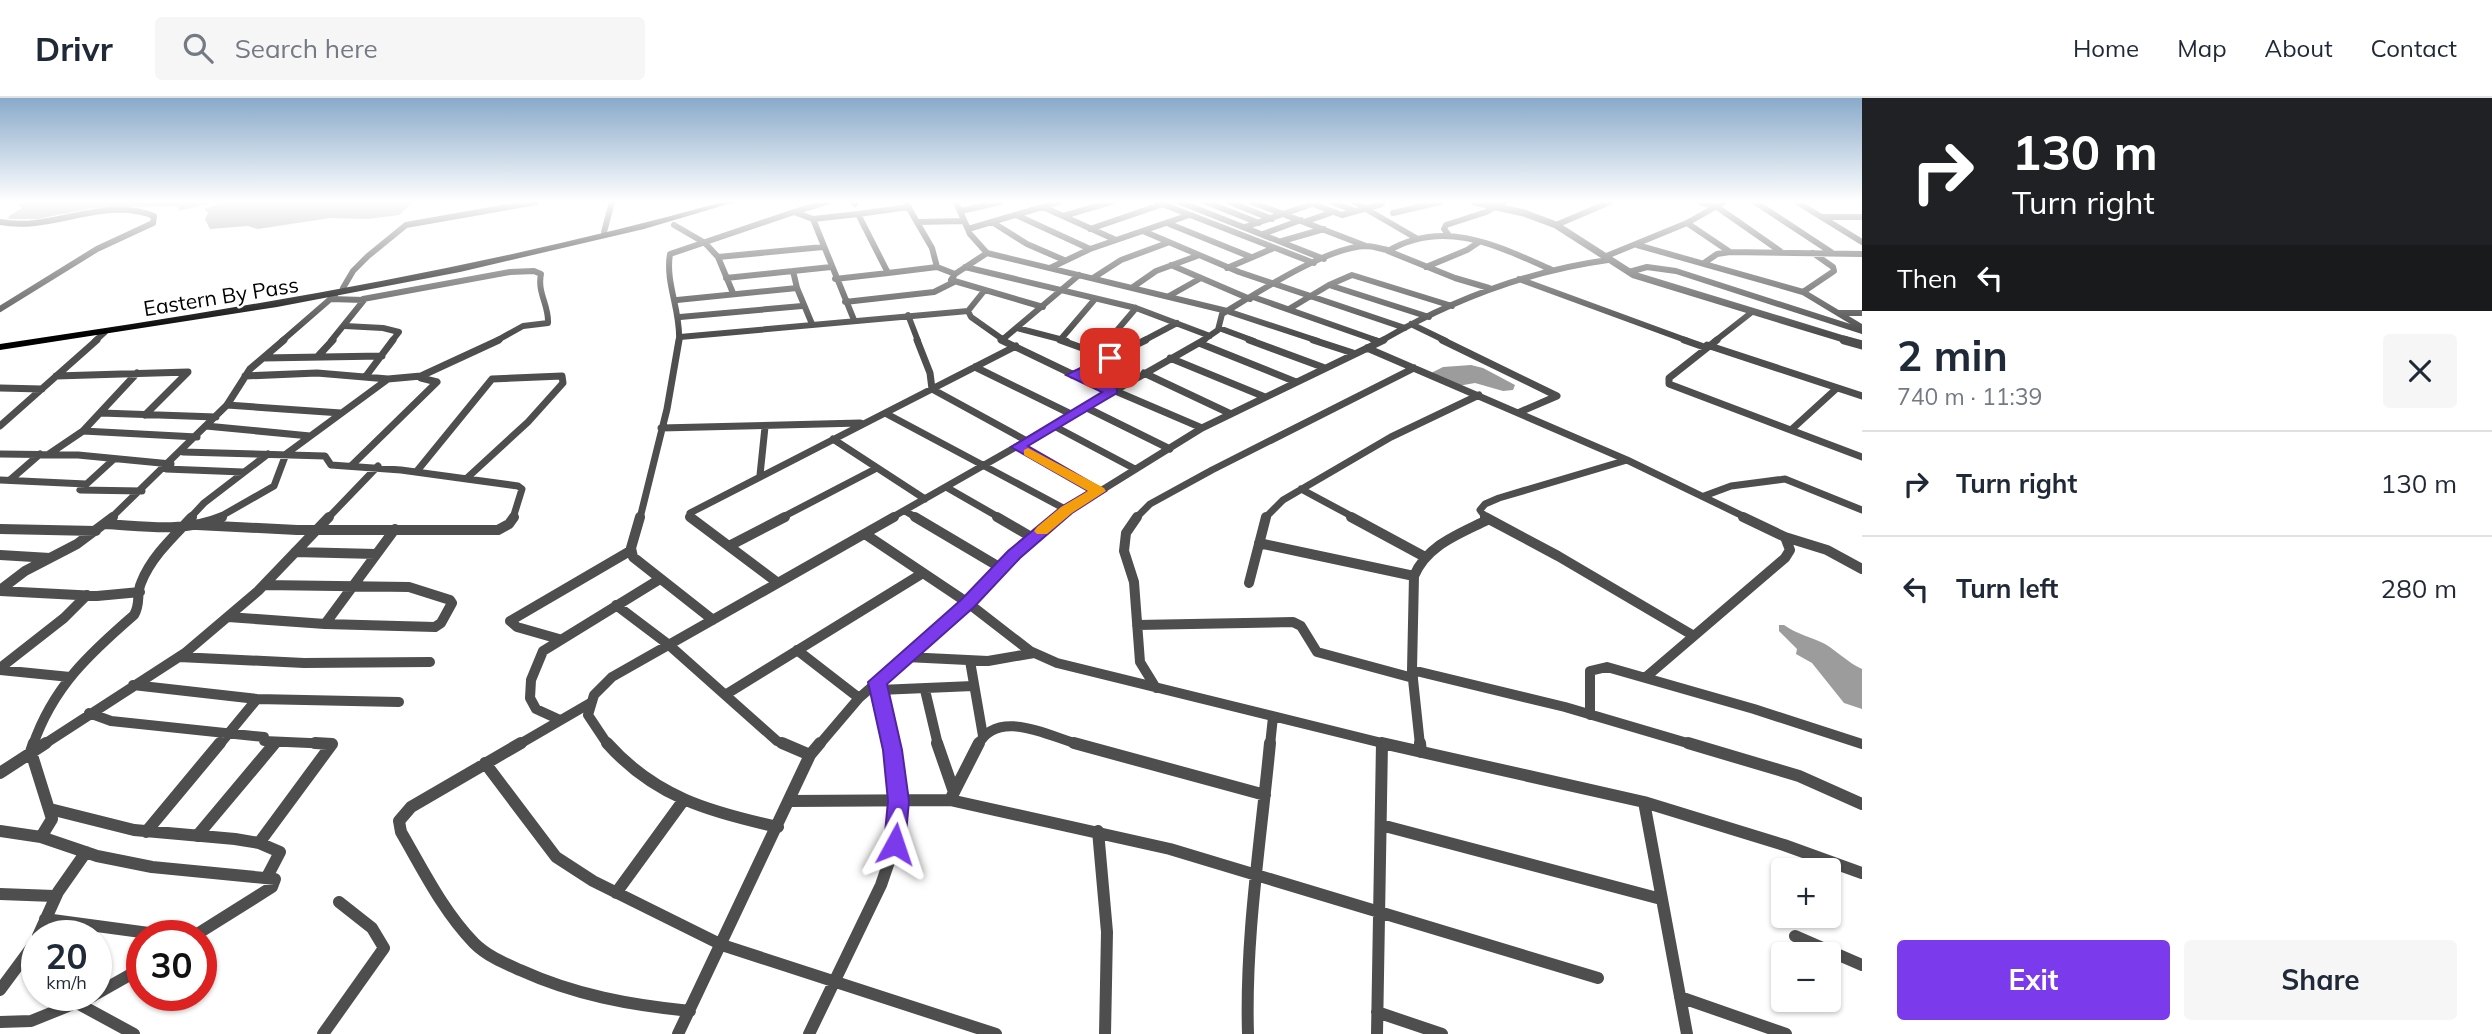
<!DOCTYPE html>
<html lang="en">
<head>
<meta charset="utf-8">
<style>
	:root { --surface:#fff; --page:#f6f6f7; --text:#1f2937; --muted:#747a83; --line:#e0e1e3; --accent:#7c3aed }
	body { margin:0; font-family:Mulish,sans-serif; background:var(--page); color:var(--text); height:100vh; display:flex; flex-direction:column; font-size:26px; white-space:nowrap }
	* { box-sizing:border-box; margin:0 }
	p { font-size:23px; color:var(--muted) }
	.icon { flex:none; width:38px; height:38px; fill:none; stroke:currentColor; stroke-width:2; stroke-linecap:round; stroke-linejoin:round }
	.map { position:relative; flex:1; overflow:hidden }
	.panel { display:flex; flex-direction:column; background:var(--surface); width:630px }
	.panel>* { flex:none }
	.guide { background:#202124; color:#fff; overflow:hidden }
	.tools { position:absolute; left:1771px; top:760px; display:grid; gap:14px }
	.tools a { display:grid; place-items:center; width:70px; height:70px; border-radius:7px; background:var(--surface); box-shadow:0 2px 5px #0004; font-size:35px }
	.speed { position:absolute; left:21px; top:822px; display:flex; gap:14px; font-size:35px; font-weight:700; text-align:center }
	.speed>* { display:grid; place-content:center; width:91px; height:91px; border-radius:50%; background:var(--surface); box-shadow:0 2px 5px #0004; line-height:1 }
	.speed small { font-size:18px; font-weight:400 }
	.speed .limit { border:10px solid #d22; background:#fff; color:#111 }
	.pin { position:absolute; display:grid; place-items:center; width:60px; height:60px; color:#fff; margin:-30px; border-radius:14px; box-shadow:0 4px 10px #0006 }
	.me { position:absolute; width:77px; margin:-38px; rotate:5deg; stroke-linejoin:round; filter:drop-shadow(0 0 5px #0008) }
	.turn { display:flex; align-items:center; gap:24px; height:147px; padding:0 35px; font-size:32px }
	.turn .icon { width:91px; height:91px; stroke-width:2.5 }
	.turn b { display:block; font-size:49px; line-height:60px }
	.then { display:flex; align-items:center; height:66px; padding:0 35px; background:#0003; gap:14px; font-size:26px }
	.round { display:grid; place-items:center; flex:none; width:74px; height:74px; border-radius:7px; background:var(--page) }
	.headline { display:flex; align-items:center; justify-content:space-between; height:119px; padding:0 35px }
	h1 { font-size:42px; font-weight:700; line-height:52px }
	.button { display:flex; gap:14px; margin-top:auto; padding:14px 35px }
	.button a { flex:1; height:80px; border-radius:7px; background:var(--accent); color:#fff; font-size:28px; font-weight:700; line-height:80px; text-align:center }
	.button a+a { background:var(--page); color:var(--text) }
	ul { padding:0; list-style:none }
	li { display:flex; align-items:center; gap:21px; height:105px; padding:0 35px; border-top:2px solid var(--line) }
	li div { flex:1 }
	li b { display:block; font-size:26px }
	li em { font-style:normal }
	header { display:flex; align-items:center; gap:42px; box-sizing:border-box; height:98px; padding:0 35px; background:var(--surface); border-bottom:2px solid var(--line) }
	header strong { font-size:33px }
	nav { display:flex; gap:38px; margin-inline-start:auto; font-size:24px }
	.search { width:490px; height:63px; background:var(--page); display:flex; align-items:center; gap:18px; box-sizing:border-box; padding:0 24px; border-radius:7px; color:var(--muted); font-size:26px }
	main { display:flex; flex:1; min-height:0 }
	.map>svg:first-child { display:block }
	.water { fill:#9c9c9c }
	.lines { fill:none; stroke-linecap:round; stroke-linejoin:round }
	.minor-far3 { stroke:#4e4e4e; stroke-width:6 }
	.minor-far2 { stroke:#4e4e4e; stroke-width:7 }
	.minor-far1 { stroke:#4e4e4e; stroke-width:10 }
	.minor { stroke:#4e4e4e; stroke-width:12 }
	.tertiary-far1 { stroke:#4e4e4e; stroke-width:7 }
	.tertiary { stroke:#4e4e4e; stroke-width:9 }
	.primary { fill:#000; fill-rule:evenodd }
	.route { fill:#7c3aed; stroke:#51269a; stroke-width:2 }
	.slow { fill:#f59e0b }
	.labels { text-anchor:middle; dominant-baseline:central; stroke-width:5; stroke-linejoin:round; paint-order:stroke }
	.far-street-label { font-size:21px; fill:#000; stroke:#fff }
</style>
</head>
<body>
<header>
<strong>Drivr</strong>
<div class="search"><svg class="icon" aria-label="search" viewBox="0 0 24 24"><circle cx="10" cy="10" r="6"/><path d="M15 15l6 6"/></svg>Search here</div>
<nav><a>Home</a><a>Map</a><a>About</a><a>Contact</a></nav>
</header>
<main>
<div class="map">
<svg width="1862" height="936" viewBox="0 0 1862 936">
	<rect width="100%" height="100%" fill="#fff"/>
	<path class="water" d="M22 104H217L178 113 179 110 175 108 92 110 38 121H8L9 118 22 110 18 107Z
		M224 104H413L399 117 368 121 330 120 258 131 248 128 210 131 205 121 208 115 204 111Z
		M1471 267 1483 270 1515 287 1513 292 1503 293 1475 285 1458 288 1431 275 1443 269Z
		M1779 527H1784C1796 536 1811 539 1825 546 1837 553 1847 564 1862 571V611L1844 605 1812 565 1796 556 1797 551 1779 533Z"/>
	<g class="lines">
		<path class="minor-far3" d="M827 104 794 114 813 121 854 222
			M853 104 855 106
			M956 104 970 136 987 155 1227 213 1318 243
			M1157 104 1314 165
			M1180 104 1324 161
			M1206 104 1259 125
			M1229 104 1272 121
			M1252 104 1366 148
			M1332 104 1355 113
			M1354 104 1416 140
			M1700 104 1717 109 1780 153
			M1755 104 1831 154
			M1797 104 1862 144
			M1313 106 1342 117 1382 106 1379 104
			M907 107 932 150 937 169 955 176
			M1043 109 1116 142
			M961 113 1000 104
			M1393 115 1440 104
			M1016 117 1090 151
			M1063 118 1111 104
			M1823 119H1862
			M813 121 858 116
			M0 124C52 134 103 98 154 118L153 125 97 151 0 211
			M917 124 964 123
			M992 124 1027 146 1064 162
			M1304 124 1333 114
			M1167 125 1251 159
			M1687 125 1730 154
			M674 127 705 145 718 159 823 149
			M1556 127 1610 104
			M1245 129 1318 104
			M968 131 1059 104
			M1090 131 1163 106
			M1143 133 1239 174 1405 230
			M604 134 612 104
			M1263 136 1301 122
			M1448 136 1444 131 1446 127 1486 114 1504 104
			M1282 143 1324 131
			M1637 147 1803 194 1861 229
			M987 155 955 176 951 182 1043 209
			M718 159 733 195
			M1604 159 1687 125 1724 104
			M1704 165 1717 156 1730 154 1862 156
			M1171 167 1250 201
			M965 169 1136 210 1210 238
			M1426 169 1467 152 1479 144
			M1050 170 1090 151 1189 117
			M1227 170 1274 150
			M793 173 831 169
			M1629 174 1647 169 1676 173 1862 233
			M888 175 937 169
			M726 180 793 173 797 190
			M1093 180 1121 162 1167 145
			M835 181 888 175 858 116 909 109
			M1519 181 1688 243
			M1329 187 1429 219
			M1133 189 1156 173 1197 158
			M343 190 353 173 368 158 406 127 536 104
			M1489 190 1455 180 1388 153C1444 120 1498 148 1552 172
			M984 193 968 213 971 219 1005 243
			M1803 194 1834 173 1833 169 1813 155
			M1169 198 1201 180
			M1253 199 1378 243
			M330 201 364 202 331 243
			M363 201 510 174 534 173 541 176C537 195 549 207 548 225L523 228 496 243
			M677 202 797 190 812 226
			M845 204 934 194 954 184
			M1289 211 1329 187 1352 177 1452 208
			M1839 215H1862
			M908 217 918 243
			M680 219 802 208
			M1411 226 1446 243
			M345 228 383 230 399 234 392 243
			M1017 230 1067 243
			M1219 230 1254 243
			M680 239 968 213
			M1061 241 1095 201
			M1002 242 1079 177
			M95 243 105 234
			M282 243 335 197
			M679 243C681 213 665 185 670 156L794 114
			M1108 243 1136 210
			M1143 243 1177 225
			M1202 243 1218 232 1222 216C1257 195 1326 149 1366 148 1373 148 1381 151 1388 152
			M1381 243C1452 202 1527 173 1608 162
			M1715 243 1752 214"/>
		<path class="minor-far2" d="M917 242 930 275 932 291 1027 343
			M1001 242 1099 289 1113 292 1202 330
			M1060 242 1110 260
			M1249 242 1325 270
			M1313 242 1353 255
			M1373 242 1380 244
			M1442 242 1557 298 1520 314
			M1684 242 1704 249
			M1717 242 1669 280V286L1862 359
			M1199 245 1296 284
			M1707 247 1862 298
			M1367 250 1627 362 1747 420
			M1098 255 1109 242
			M319 257 333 242
			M263 260 382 258
			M1170 260 1265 299
			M975 269 1073 317
			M1144 275 1231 316
			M1072 277 1146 242
			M56 278 188 274 145 317
			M366 278 393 242
			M388 281 421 278 499 242
			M0 290 42 291
			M227 307 341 315
			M1087 310 1170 351
			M101 315 216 319
			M885 315 1016 248
			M0 328 97 242
			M206 328 310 338
			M1054 328 1135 371
			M661 330 860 325
			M1791 332 1837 290
			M83 333 197 339
			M833 341 925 401
			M1018 349 1098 393
			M183 354 325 358 331 367 401 372 518 388 522 391 513 420
			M0 356 78 357 171 366
			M49 356 83 333 137 275
			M114 361 80 392 142 393
			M351 368 437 284 421 280
			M166 371 243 374
			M417 373 492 281 562 278 563 285 528 324 467 380
			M760 377 765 329
			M0 382 86 386
			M10 382 40 356
			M946 389 1000 420
			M1301 391 1355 420
			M1704 398 1731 388 1785 381 1862 412
			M905 413 917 420
			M111 420 227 307 250 271 284 242
			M190 420 204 405 268 356
			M218 420 274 388 286 356 388 281 317 275 245 278
			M328 420 378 368
			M640 420 667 311 679 242
			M692 420 690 415 885 315 1067 412
			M781 420 877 370
			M891 420 1204 242
			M1057 420 1202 330 1384 242
			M1136 420 1150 406 1212 372 1414 270
			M1265 420 1283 402 1391 339 1479 297
			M1486 420 1480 412 1485 406 1499 400 1627 362"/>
		<path class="minor-far1" d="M640 419 631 450 633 459 713 522
			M690 419 778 485
			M915 419 1001 470
			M997 419 1033 440
			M1137 419 1126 435 1124 453 1134 484 1140 564 1156 590
			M1351 419 1425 459
			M1485 419 1558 458 1694 538
			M105 426C145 428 184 435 222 419
			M197 427 297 432H498L509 426 514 419
			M0 431 96 433
			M865 436 968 505 1030 553 1057 565 1390 647
			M1785 439 1827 452 1862 471
			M1259 445 1414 478
			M729 448 785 419
			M295 454 376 456
			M0 457 50 460
			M1249 485 1266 419
			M0 492 25 473 77 446 113 419
			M0 493 97 498 140 494
			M616 507 669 547 777 643 786 647
			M228 519 325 526 435 529 441 525 452 505 450 502 409 489 264 487
			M325 526 395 431
			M1137 527 1293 524 1301 528 1317 554 1413 580
			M559 541 517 529 510 523 630 453
			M797 552 859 600
			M179 559 304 565 430 564
			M906 559 988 563 1034 555
			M970 563 983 638
			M0 570 64 520 87 497
			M0 572 70 579
			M1412 572 1565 609 1694 647
			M1646 579 1785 460 1790 452 1785 439 1743 419
			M877 584 892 647
			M133 587 257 601 399 604
			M879 592 973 588
			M925 592 938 647
			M725 597 923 475
			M89 615 111 623 264 639V643L332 646
			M1590 617V573L1607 569 1754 611 1862 646
			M560 622 536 611 530 600 531 582 543 553 660 481
			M33 647C53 589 89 556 134 517 141 506 136 496 141 485 151 459 173 439 192 419
			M43 647 185 555 258 493 329 419
			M219 647 257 601
			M273 647 276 644
			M518 647 592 604
			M608 647 588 617 594 597 612 579 894 419
			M819 647 859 600 968 505 1014 456 1059 419
			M978 647C998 609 1050 639 1081 647
			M1270 647 1273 619
			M1420 647 1412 572 1414 478C1427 447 1459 436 1487 422"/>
		<path class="minor" d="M34 645 31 654 52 721 41 739
			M315 645 332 646
			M521 645 411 709 399 723 401 734C423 772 443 813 474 845 487 858 504 865 520 872 575 897 630 907 690 913
			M607 645C655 699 710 714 778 729
			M782 645 810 657
			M937 645 954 694
			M1074 645 1265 697
			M1382 645 1644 704 1784 747 1862 775
			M1420 645 1421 654
			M1688 645 1799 678 1862 706
			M485 665 556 759 593 783 722 847 996 936
			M0 675 46 645
			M950 702 1170 751 1598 880
			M790 703 950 702 979 645
			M1644 704 1687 936
			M50 711 134 732 235 741 259 745 280 754 267 779
			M1381 727 1661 801
			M0 733 41 739 97 758 152 769 275 781 272 789 194 838
			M1098 733 1107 834 1105 936
			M146 734 220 645
			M197 738 275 645
			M259 745 332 646
			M616 795 683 703
			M0 796 54 798
			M45 821 171 838
			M38 838 58 794 86 754
			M1795 838 1862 867
			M0 892 37 842
			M96 896 142 870
			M1680 899 1786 936
			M77 905 134 936
			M1377 914 1442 936
			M0 924 31 923 93 898
			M323 936 384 850 372 830 339 804
			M678 936 810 657 820 645
			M809 936 881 787 895 746 898 703 891 645
			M1248 936C1245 839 1261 741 1270 645
			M1377 936 1382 645"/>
		<path class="tertiary-far1" d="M1474 104 1524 115 1556 127 1634 177 1850 243"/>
		<path class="tertiary" d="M1844 242 1862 247"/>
		<path class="primary" d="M722 104H735L644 131 460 174 277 209 0 252V246C244 210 485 170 722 104Z"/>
	</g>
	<linearGradient id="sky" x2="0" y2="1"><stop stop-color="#89aaca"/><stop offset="0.44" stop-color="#fff"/><stop offset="1" stop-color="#fff" stop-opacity="0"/></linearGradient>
	<rect width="1862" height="235" fill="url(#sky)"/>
	<path class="route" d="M1110 256 1115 257V262L1082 277 1117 290V295L1028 348 1106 393 1072 415 1020 460 974 509 887 586 902 652 909 703 905 746 902 752 895 755 887 752 884 746 888 703 883 652 868 584 962 501 1008 453 1061 409 1088 393 1011 349 1102 294 1066 277Z"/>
	<path class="slow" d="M1028 350 1104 390 1106 393 1072 415 1047 436H1037L1034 433 1037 429 1061 409 1088 393 1024 357V352Z"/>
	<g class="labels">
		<g class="far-street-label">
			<text transform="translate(221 198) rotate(-9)">Eastern By Pass</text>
		</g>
	</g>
</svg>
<div class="tools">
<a>+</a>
<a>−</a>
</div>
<div class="speed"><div>20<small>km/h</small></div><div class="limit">30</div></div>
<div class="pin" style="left:1110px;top:260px;background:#d93025"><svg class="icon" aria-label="arrive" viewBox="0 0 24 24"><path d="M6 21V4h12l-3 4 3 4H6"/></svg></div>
<svg class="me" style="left:895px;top:746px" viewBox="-20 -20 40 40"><path d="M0-17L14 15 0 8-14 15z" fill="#7c3aed" stroke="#fff" stroke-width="4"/></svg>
</div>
<section class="panel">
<div class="guide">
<div class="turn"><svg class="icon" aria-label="right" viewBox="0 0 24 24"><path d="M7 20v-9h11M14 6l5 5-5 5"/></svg><div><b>130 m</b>Turn right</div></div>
<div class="then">Then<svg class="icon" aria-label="left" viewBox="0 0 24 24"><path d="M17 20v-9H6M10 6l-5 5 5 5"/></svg></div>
</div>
<div class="headline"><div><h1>2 min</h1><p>740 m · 11:39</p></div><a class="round"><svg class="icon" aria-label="close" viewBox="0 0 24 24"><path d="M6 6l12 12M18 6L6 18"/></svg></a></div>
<ul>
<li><svg class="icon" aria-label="right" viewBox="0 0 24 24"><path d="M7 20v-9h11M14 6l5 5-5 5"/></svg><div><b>Turn right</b></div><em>130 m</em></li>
<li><svg class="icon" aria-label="left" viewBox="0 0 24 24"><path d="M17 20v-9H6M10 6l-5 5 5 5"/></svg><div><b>Turn left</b></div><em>280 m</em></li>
</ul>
<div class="button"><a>Exit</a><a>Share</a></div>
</section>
</main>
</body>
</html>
